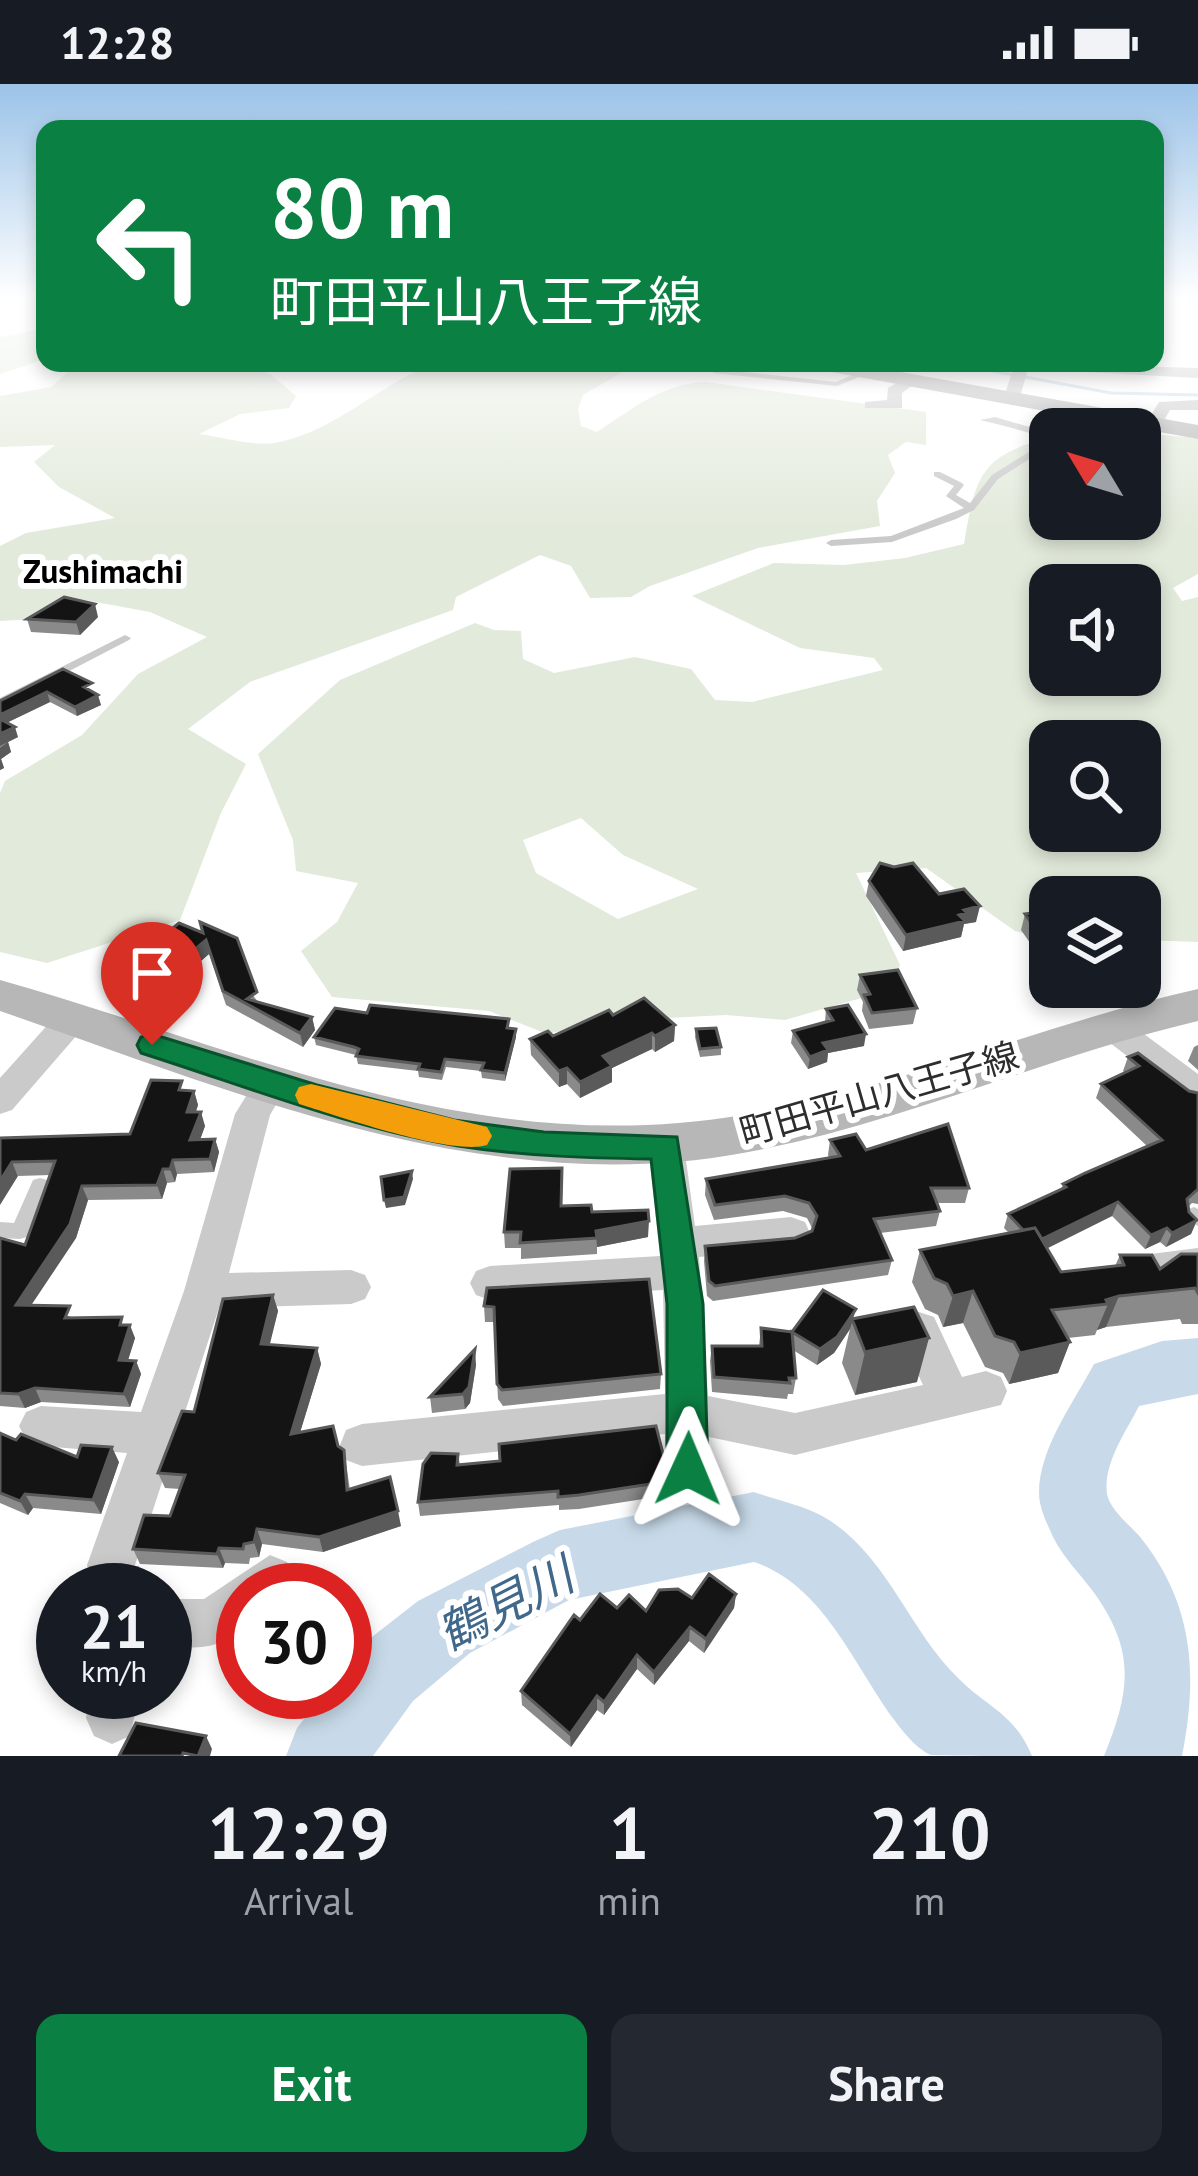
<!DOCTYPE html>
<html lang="en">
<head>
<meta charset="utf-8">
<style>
	:root { --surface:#171b24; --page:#242831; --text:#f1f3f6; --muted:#9ea1a6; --accent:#0b8043 }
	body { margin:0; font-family:"PT Sans","Noto Sans JP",sans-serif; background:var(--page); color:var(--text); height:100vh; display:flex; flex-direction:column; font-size:45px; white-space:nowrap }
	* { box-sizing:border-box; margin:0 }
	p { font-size:39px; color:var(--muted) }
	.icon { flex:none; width:66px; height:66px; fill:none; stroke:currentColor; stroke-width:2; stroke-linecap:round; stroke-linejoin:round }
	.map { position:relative; height:1672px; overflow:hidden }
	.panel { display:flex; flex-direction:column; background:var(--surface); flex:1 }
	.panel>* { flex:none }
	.guide { position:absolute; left:36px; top:36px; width:1128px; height:252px; border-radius:24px; box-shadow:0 6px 18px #0003; background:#0b8043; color:#fff; overflow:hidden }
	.needle { width:78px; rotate:308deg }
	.buttons { position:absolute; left:1029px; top:324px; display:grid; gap:24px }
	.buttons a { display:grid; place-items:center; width:132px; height:132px; border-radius:24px; background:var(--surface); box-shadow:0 6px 18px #0003; font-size:60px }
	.speed { position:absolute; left:36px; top:1479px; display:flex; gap:24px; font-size:60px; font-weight:700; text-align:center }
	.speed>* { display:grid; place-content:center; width:156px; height:156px; border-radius:50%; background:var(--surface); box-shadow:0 6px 18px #0003; line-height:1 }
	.speed small { font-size:30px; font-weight:400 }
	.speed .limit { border:18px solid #d22; background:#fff; color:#111 }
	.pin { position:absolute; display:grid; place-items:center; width:102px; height:102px; color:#fff; margin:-123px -51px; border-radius:50% 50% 50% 0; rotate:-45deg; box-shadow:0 0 12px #0007 }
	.pin .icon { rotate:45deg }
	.me { position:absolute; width:132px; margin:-66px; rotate:1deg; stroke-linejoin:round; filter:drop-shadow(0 0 9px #0008) }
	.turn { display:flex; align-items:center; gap:42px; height:252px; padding:0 36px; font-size:54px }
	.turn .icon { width:156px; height:156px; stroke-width:2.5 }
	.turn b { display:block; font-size:84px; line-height:102px }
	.eta { display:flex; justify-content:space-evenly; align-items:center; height:204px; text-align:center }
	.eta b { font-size:72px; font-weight:700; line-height:84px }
	.button { display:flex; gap:24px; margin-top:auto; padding:24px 36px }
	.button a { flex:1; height:138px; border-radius:24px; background:var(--accent); color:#fff; font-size:48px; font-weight:700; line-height:138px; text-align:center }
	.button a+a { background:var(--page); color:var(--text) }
	.status { display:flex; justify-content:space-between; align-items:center; height:84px; padding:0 60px; background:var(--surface); direction:ltr }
	.status svg { height:33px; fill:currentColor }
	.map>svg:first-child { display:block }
	.green { fill:#e2eadb; fill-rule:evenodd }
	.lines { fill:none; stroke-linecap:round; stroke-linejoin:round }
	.stream { stroke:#c8dae9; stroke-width:3 }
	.river { fill:#c8dae9; fill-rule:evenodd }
	.lane { fill:#cacaca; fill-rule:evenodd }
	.street { fill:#cacaca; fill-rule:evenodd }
	.secondary { fill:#b7b7b7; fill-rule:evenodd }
	.wall { fill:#8a8a8a }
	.shaded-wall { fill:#5a5a5a }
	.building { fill:#141414; stroke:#5a5a5a; stroke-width:3 }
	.route { fill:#0b8043; stroke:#07532c; stroke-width:3 }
	.slow { fill:#f59e0b }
	.labels { text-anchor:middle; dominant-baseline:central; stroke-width:12; stroke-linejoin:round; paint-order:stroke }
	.far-neighbourhood-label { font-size:33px; font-weight:bold; fill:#000; stroke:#fff }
	.street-label { font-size:36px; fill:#2d2d2d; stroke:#fff }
	.near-water-label { font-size:48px; font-style:italic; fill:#40688b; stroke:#fff }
</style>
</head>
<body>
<div class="status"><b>12:28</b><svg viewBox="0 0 49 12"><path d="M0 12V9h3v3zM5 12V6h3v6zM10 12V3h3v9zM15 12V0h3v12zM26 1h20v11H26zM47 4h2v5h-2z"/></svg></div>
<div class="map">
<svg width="1198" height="1672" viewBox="0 0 1198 1672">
	<rect width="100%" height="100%" fill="#fff"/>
	<path class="green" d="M45 244V275L0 290V253Z
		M78 279H244L270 290 296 312 289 324 240 330 199 350C221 353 251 362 274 359 328 350 369 310 417 287L416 279H607L621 289 583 311 578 325 581 342 597 348C632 325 663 299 706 298L926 328V361L906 358 888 371 895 389 877 417 880 442 758 464 650 502 631 513 590 514 571 482 540 471 456 513 453 526 250 598 188 645 246 680 221 729 180 836 47 879 0 868V709L5 697 82 651 138 590 207 553 150 528 85 516 50 534 0 537V462L26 449 115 434 59 403 34 378 55 361 0 363V312L51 303Z
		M1140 349 1198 354V490L1173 504 1182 517 1198 513V858L1140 856V813H1050V856L1015 847 926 784 856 789 900 881 889 906 785 936 726 931 610 937 547 950 489 927 332 913 301 867 337 838 358 799 296 787 293 756 258 670 340 596 475 539 494 546 521 547 523 575 554 589 635 573 691 585 715 616 752 618 883 586 874 574 800 564 692 512 774 479 844 481 905 474 964 460C975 394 980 370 1050 354V435H1140ZM1050 501H1140V591H1050ZM1050 657H1140V747H1050ZM581 734 623 771 698 805 618 835 536 789 523 756Z"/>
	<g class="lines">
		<path class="stream" d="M31 214 45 219
			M950 279 1111 309 1198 311"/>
		<path class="river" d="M1198 1254V1310L1139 1322C1126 1348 1103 1379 1107 1410 1110 1426 1130 1441 1141 1454 1194 1521 1198 1591 1182 1672H1104C1131 1606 1136 1566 1092 1506 1079 1489 1063 1473 1053 1453 1047 1439 1039 1424 1039 1409 1039 1364 1074 1318 1094 1280L1162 1257Z
			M754 1408C777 1416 803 1421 824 1433 886 1469 908 1545 958 1594 988 1624 1015 1630 1032 1672 1009 1672 950 1672 931 1671 916 1665 901 1645 892 1633 852 1577 822 1501 754 1478L569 1516 470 1569 413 1617 373 1672H286L297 1644 325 1608H345V1582L359 1563 418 1517 535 1457 560 1446Z"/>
		<path class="lane" d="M716 285 836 298 862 287 869 289 837 302 713 289Z
			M1087 328 1094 330 1075 345H1066Z
			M995 333 1050 349V355C1027 348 1002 341 980 336Z
			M1050 355V362L998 395 974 426 956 435 892 458 831 462 826 459 831 456 891 452 964 424 946 412 954 402 934 392V388H940L962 399 964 401 956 411 970 419 992 391Z
			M125 551 131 554 129 556 0 623V614Z
			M40 1094 47 1096 49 1101 27 1153 20 1155 0 1154V1138L14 1139 33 1096Z
			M1194 1123 1198 1125V1142L1187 1136 1185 1131 1187 1126Z
			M1198 1164V1180L1135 1188 1128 1186 1125 1180 1128 1174 1135 1172Z"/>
		<path class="street" d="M1015 279 1198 284V294L1028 285 1019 316 1011 321 1003 316Z
			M905 294 918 297 902 309V324H865V318L887 316 888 304Z
			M1198 316V326H1170L1159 345 1145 341 1159 318Z
			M72 924 84 927 88 935 84 943 12 1026 0 1030V994L60 927Z
			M1109 929 1121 933 1198 990V1021L1186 1017 1097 949 1093 941 1097 933Z
			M271 987 283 991 288 1000 270 1031 229 1189 351 1186 365 1191 371 1203 365 1215 351 1220 219 1224 135 1481 139 1506H91L87 1481 127 1369 41 1362 26 1356 19 1342 26 1328 41 1322 141 1328 184 1207 235 1030 259 991Z
			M666 1048 679 1052 684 1062 695 1142 791 1133 805 1138 810 1149 805 1160 791 1165 699 1173 708 1312 795 1329 923 1301 898 1246 904 1233 919 1228 934 1233 962 1293 986 1287 1001 1293 1007 1307 1001 1321 795 1371 709 1353 710 1385 704 1400 688 1406 672 1400 666 1385 665 1350 362 1382 346 1376 340 1361 346 1346 362 1340 665 1310 663 1206 490 1216 476 1211 470 1199 476 1187 490 1182 660 1172 648 1062 653 1052Z
			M270 1471 287 1478 294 1495 289 1506H243V1546C217 1566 196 1564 165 1563V1515H204Z
			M90 1608H140L130 1652 112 1660 94 1652 86 1634Z"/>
		<path class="secondary" d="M805 279H850L1198 341V355L815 285Z
			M0 896C250 967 475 1076 743 1031 897 1005 1045 939 1198 905V937C1044 973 898 1041 743 1069 486 1116 238 1009 0 927Z"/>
	</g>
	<path class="wall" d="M98 533 80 551 31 548 27 535Z
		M63 585 94 609 101 621 77 632 50 618 6 639 18 653 8 658 11 668 1 675 4 684 0 686V617Z
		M869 797 939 810 976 838 964 840 961 853 903 867 866 812Z
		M1050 827 1035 866 1021 846 1025 830Z
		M202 848 259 919 312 933 315 946 303 963 226 921 209 870 174 900 142 886 138 873Z
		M860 891 917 924 913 940 869 945 862 927 863 918 857 906Z
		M826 925 864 962 828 969 827 978 808 985 791 959 793 947 825 938Z
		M367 929 516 945V953L505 997 482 994 481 987 446 983 442 996 419 993 418 987 358 980 356 971 316 961 314 953Z
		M613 931 675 941 674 957 655 968 652 965 612 984V998L580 1014 567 1000 559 1003 531 971 530 955 553 952Z
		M696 945 721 963V971L700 973 695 953Z
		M1198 961V986L1188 977 1194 963Z
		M1128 973 1189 1007 1198 1009V1120L1192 1119 1188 1123 1189 1128 1197 1136 1191 1150 1166 1163 1160 1158 1145 1165 1112 1132 1047 1164 1061 1188 1115 1182 1120 1171 1160 1185 1198 1170V1240H1182L1180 1235 1106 1243 1097 1246 1095 1251 1068 1254 1070 1258 1058 1289 1009 1300 1003 1289 985 1283 963 1239 943 1243 938 1231 925 1225 912 1198 920 1166 1009 1149 1004 1144 1008 1130 1061 1106 1063 1100 1147 1062 1096 1014 1101 1000 1125 989 1123 987Z
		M185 1007H194L198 1021 196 1028 205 1042 200 1055H215L219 1068 214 1088 177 1090 175 1098 167 1099 162 1115 88 1116 76 1154 31 1221 75 1234 125 1241 135 1254 128 1276 136 1277 141 1290 130 1323 41 1318 25 1324 0 1322V1154L25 1161 50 1091 18 1092 0 1054 130 1050Z
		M830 1056 866 1066 969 1104 965 1119H937L940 1127 936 1142 880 1149 892 1176 888 1191 713 1217 707 1212 704 1177 705 1162 795 1154 812 1147V1144L807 1134 783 1127 714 1136 705 1111 706 1095 829 1074 828 1071Z
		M562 1122 592 1128 648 1153 597 1163V1170L521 1175V1164H505L504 1148Z
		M487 1204 661 1290 660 1305 503 1322 498 1315 494 1238H485L484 1222Z
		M273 1211 278 1227 269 1260 317 1264 321 1280 300 1348 344 1366 350 1406 401 1442 323 1468 262 1460 259 1473 250 1474 249 1480 225 1479 223 1484 140 1480 133 1465 170 1432 180 1405 165 1404 158 1389 194 1328Z
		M854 1235 917 1298 855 1311 842 1279 850 1245 834 1269 817 1281 793 1266 796 1294 793 1310H788L787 1315 712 1308 710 1277 712 1262H759L761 1244 792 1248Z
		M476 1281 470 1319 465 1325 432 1329 430 1313Z
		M0 1349 16 1356 77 1373 119 1378 101 1430 33 1424 28 1431 0 1419Z
		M458 1370 460 1381 670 1397 669 1411 579 1425 559 1426V1421L420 1432 418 1418Z
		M736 1510 734 1524 704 1569 689 1557 654 1601 637 1585 604 1631 597 1626 571 1663 522 1621 521 1607 580 1536 617 1524 646 1527 692 1514Z"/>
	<path class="shaded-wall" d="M95 520 98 533 80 551 76 538Z
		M47 608 50 618 0 642V631Z
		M98 611 101 621 77 632 75 623Z
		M15 643 18 653 0 662V650Z
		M8 658 11 668 1 675 4 684 0 686V664Z
		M980 822 976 838 964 840 961 853 903 867 906 851 959 831 964 826Z
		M1050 848V863L1035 866 1039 850Z
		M206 856 209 870 174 900 170 886Z
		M312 933 315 946 303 963 300 949Z
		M675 941 674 957 655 968V952Z
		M516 945V953L505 997V989Z
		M652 949V965L612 984V998L580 1014V998L603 972Z
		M866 950 864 962 828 969 827 978 808 985 810 973 823 959Z
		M567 984V1000L559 1003V987Z
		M194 1007 198 1021 191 1041 187 1028Z
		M201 1028 205 1042 195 1070 190 1056Z
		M215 1055 219 1068 214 1088 210 1075Z
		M173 1076 177 1090 175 1098 170 1085Z
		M12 1078 18 1092 0 1121V1097Z
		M163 1085 167 1099 162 1115 157 1101Z
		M412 1087 413 1095 405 1121 386 1124 384 1116Z
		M82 1102 88 1116 76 1154 22 1235 16 1221Z
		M1118 1118 1112 1132 1030 1173 1035 1159Z
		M1197 1136 1191 1150 1166 1163 1172 1149Z
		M649 1137 648 1153 597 1163 596 1147Z
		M1167 1144 1160 1158 1145 1165 1151 1151Z
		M973 1207 963 1239 943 1243 953 1212Z
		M273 1211 278 1227 266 1276 261 1260Z
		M1119 1212 1106 1243 1097 1246 1108 1220 1106 1216Z
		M856 1225 850 1245 834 1269 817 1281 820 1265Z
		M130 1241 135 1254 124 1289 119 1276Z
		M929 1254 917 1298 855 1311 865 1268Z
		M1070 1258 1058 1289 1009 1300 1020 1269Z
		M317 1264 321 1280 295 1365 291 1350Z
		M475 1265 476 1281 470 1319 465 1325 463 1310Z
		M136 1277 141 1290 130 1323 124 1310Z
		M35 1304 41 1318 25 1324 18 1310Z
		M112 1363 119 1378 101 1430 93 1416Z
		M25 1410 33 1424 28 1431 20 1417Z
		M398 1427 401 1442 323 1468 319 1453Z
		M257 1445 262 1460 259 1473 254 1458Z
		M219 1464 225 1479 223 1484 217 1470Z
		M736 1510 734 1524 704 1569 706 1555Z
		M690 1543 689 1557 654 1601V1588Z
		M637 1571V1585L604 1631V1618Z
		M597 1612V1626L571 1663 570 1650Z
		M206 1652 212 1665 210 1672H198Z"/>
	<path class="building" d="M64 513 95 520 76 538 27 535Z
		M63 585 92 599 84 603 98 611 75 623 47 608 0 631V617Z
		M0 635 15 643 0 650Z
		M880 779 894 783 913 779 939 810 964 805 980 822 964 826 967 829 959 831 965 837 906 851 869 797Z
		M1050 827V848L1039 850 1025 830Z
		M200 838 237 854 257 908 247 915 312 933 300 949 223 907 206 856 170 886 138 873 179 839 203 849Z
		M898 886 917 924 872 929 864 911 870 910 860 891Z
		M644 914 675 941 655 952 652 949 603 972 612 982 580 998 567 984 559 987 530 955 548 947 553 952 609 926 613 931Z
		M370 921 509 935 507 944 516 945 505 989 481 986 484 979 445 975 441 988 418 985 420 980 356 972 359 965 354 963 314 953 335 924 367 929Z
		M848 921 866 950 823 959 828 966 810 973 793 947 833 936 826 925Z
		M716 944 721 963 700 965 696 945Z
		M1138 969 1189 1007 1198 1009V1105L1187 1115 1189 1128 1197 1136 1172 1149 1167 1144 1151 1151 1118 1118 1042 1155 1035 1144 1023 1146 1008 1130 1066 1103 1063 1100 1085 1089 1162 1056 1101 1000 1139 982 1128 973Z
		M151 996 182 997 179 1006 194 1007 187 1028H201L190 1056 215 1055 210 1075 173 1076 170 1085H163L157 1101 82 1102 70 1140 16 1221 70 1222 65 1234 122 1233 120 1241H130L119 1276 136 1277 124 1310 35 1304 18 1310 0 1309V1154L25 1161 55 1077 12 1078 0 1097V1054L130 1050Z
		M948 1040 969 1104H931L940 1127 874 1135 892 1176 715 1202 709 1197 705 1162 795 1154 812 1147 817 1132 809 1119 785 1112 715 1121 706 1095 840 1072 830 1056 856 1050 866 1066Z
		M562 1084 561 1122 591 1121 592 1128 648 1126 649 1137 596 1147 597 1154 520 1159 521 1148H504L510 1085Z
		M412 1087 404 1113 384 1116 381 1093Z
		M1035 1144 1061 1188 1124 1181 1120 1171H1152L1160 1185 1181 1170H1198V1209L1195 1204 1119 1212 1106 1216 1108 1220 1052 1226 1070 1258 1020 1269 1014 1258 995 1252 973 1207 953 1212 947 1200 934 1194 920 1166Z
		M649 1195 661 1290 502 1306 497 1300 494 1223 484 1222 487 1204Z
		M823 1206 856 1225 837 1253 820 1265 792 1248 796 1294H789L790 1299 714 1293 712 1262H762L761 1244 792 1248Z
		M273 1211 261 1260 317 1264 291 1350 333 1342 338 1362 344 1366 347 1406 390 1393 398 1427 319 1453 257 1445 254 1458 244 1460 243 1465 219 1464 217 1470 133 1465 144 1431 170 1432 185 1391 158 1389 182 1327 194 1328 223 1215Z
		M914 1223 929 1254 865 1268 852 1235Z
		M475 1265 469 1303 463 1310 430 1313Z
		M656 1342 670 1397 579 1411 558 1413V1407L418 1418 423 1380 431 1369 458 1370 457 1381 500 1377 499 1360Z
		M0 1349 16 1356 21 1350 77 1373 81 1361 112 1363 93 1416 25 1410 20 1417 0 1409Z
		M709 1490 736 1510 706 1555 690 1543 654 1588 637 1571 604 1618 597 1612 570 1650 521 1607 574 1531 580 1536 600 1510 617 1524 629 1511 646 1527 659 1506 678 1505 692 1514Z
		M136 1639 206 1652 198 1672 183 1669 182 1672H119Z"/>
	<linearGradient id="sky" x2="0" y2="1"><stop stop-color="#9bc3e8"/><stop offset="0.48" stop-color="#fff"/><stop offset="1" stop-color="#fff" stop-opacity="0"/></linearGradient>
	<rect width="1198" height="448" fill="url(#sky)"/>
	<path class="route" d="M152 950 317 1001 454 1036 544 1048 677 1053 703 1220 708 1385 702 1399 688 1405 673 1399 667 1385V1220L651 1075C586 1074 523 1072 458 1062 351 1044 245 1002 141 969L137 961 141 953Z"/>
	<path class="slow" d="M311 1000 487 1043 492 1052 487 1061C451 1072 339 1032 299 1020L295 1011 299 1003Z"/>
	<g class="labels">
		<g class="far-neighbourhood-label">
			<text x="103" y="486">Zushimachi</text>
		</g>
		<g class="street-label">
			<text transform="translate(879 1009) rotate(-16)">町田平山八王子線</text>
		</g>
		<g class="near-water-label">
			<text transform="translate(505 1519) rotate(-27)">鶴見川</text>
		</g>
	</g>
</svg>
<div class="buttons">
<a><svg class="needle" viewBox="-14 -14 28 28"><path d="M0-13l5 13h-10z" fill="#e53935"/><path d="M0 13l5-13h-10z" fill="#9ea1a6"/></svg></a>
<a><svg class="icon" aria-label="sound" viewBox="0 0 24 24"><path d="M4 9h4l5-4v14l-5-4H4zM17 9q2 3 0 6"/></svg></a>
<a><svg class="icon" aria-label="search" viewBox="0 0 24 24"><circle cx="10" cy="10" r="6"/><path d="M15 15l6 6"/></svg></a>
<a><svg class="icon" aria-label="layers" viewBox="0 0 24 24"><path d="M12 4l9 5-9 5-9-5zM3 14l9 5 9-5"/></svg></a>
</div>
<div class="speed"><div>21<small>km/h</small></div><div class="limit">30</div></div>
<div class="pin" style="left:152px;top:961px;background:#d93025"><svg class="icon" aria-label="arrive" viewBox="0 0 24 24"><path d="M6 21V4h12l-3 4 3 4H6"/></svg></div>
<svg class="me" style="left:688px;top:1385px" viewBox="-20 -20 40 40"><path d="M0-17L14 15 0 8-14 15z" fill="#0b8043" stroke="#fff" stroke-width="4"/></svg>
<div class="guide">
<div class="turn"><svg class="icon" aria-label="left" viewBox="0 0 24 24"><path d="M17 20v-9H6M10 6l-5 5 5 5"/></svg><div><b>80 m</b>町田平山八王子線</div></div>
</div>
</div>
<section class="panel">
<div class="eta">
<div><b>12:29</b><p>Arrival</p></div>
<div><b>1</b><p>min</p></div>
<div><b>210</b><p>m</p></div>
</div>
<div class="button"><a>Exit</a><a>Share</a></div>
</section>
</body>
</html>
